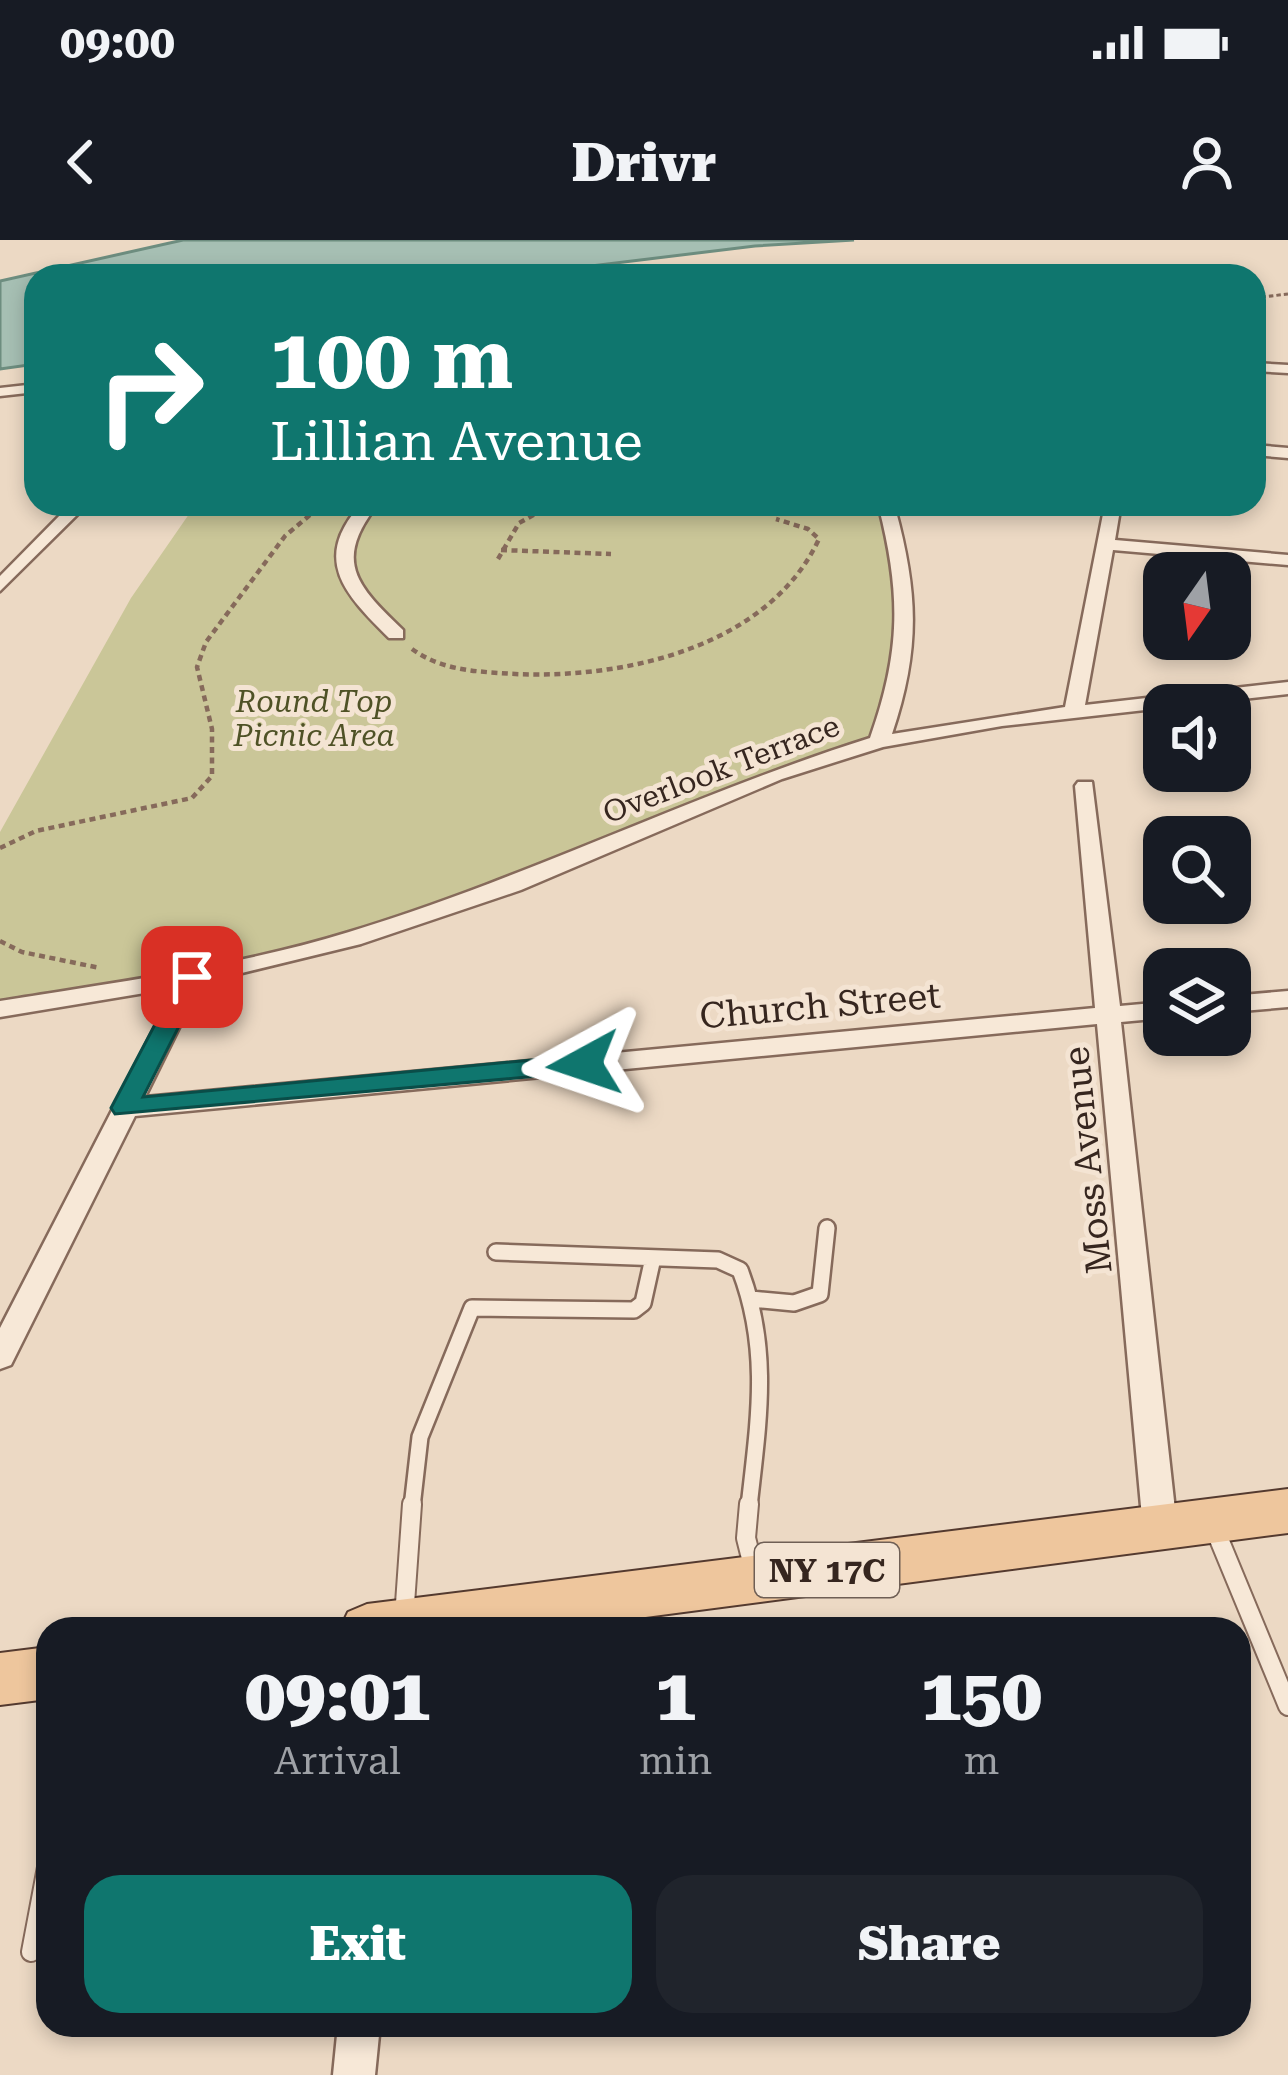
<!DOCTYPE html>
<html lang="en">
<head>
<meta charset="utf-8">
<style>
	:root { --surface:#171b24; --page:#20242c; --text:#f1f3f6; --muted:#9ea1a6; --accent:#0f766e }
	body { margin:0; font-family:"Roboto Serif",serif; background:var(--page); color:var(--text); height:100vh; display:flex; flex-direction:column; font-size:45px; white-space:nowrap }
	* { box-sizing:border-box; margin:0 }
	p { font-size:39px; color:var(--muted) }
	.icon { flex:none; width:66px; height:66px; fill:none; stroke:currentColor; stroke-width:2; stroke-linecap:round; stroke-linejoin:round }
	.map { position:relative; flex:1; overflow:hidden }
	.panel { position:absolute; left:36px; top:1377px; width:1215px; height:420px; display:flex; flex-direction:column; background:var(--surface); border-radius:36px; box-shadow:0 6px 18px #0003 }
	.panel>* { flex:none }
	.top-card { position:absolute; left:24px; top:24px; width:1242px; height:252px; border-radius:36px; box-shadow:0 6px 18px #0003; background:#0f766e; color:#fff; overflow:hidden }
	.needle { width:78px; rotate:194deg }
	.buttons { position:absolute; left:1143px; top:312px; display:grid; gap:24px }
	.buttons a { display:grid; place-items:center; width:108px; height:108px; border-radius:24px; background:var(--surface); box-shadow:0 6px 18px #0003; font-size:60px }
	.pin { position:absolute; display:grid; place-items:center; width:102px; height:102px; color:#fff; margin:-51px; border-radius:24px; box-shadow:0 6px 18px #0006 }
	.me { position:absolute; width:132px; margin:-66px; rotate:265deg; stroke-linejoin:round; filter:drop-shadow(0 0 9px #0008) }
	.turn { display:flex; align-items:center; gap:42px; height:252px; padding:0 48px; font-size:54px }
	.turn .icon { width:156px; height:156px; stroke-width:2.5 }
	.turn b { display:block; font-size:84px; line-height:102px }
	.eta { display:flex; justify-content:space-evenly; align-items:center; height:204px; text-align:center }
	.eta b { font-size:72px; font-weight:800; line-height:84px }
	.cta { display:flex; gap:24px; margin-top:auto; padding:24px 48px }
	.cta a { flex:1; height:138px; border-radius:36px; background:var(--accent); color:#fff; font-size:48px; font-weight:800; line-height:138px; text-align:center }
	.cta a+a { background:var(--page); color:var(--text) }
	.status { display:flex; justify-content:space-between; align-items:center; height:84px; padding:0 60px; background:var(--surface); direction:ltr }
	.status svg { height:33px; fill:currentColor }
	header { display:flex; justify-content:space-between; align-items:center; height:156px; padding:0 48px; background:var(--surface); font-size:54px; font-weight:800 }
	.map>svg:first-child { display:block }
	.green { fill:#cac698 }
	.water { fill:#a6bfb3; stroke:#6d8d7f; stroke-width:3 }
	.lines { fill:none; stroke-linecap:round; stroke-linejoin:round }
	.lane-far1-casing { stroke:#866a5b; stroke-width:20 }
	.lane-casing { stroke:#866a5b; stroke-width:22 }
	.street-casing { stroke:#866a5b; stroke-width:5 }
	.primary-casing { stroke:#543a2f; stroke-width:4 }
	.path-far1 { stroke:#866a5b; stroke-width:3; stroke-dasharray:4.5 3; stroke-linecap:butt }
	.path { stroke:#866a5b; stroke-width:4.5; stroke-dasharray:6 4.5; stroke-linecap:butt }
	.lane-far1 { stroke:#f7e8d7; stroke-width:15 }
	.lane { stroke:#f7e8d7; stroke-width:18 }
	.street { fill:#f7e8d7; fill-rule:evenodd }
	.primary { fill:#eec69d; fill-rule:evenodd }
	.route { fill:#0f766e; stroke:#0a4d48; stroke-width:3 }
	.labels { text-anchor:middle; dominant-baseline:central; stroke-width:10; stroke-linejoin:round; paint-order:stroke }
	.far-park-label { font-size:30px; font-style:italic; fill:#4f5226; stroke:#f4e4d3 }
	.far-street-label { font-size:30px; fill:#36261f; stroke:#f4e4d3 }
	.shield { fill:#f4e4d3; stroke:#6f5f55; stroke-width:3 }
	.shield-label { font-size:33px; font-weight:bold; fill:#36261f }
	.street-label { font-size:36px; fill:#36261f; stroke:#f4e4d3 }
</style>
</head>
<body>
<div class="status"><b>09:00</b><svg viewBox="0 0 49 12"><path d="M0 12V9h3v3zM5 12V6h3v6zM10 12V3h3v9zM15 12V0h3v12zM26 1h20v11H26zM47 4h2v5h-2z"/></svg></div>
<header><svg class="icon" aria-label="back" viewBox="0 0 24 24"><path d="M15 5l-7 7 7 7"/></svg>Drivr<svg class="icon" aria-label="person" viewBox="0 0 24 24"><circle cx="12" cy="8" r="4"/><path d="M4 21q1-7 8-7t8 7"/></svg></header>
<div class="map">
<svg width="1288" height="1835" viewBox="0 0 1288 1835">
	<rect width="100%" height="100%" fill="#ecd9c4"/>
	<path class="green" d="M196 264H886L908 369 879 502 718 556 513 645 192 738 0 768V592L131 358Z"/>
	<path class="water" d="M183 0H854L755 6 509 36H36V124L0 129V41Z"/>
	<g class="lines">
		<defs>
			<path id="lane-far1" d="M496 1012 718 1020 740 1030C771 1111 758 1184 749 1267
				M751 1059 794 1063 820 1054 827 988
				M412 1267 420 1197 472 1068 634 1070 643 1063 653 1018"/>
			<path id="lane" d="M749 1264 746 1298 755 1334
				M1214 1287 1288 1466
				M404 1378 412 1264
				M31 1712 48 1622"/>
			<path id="street" d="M1254 123 1288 125V133L1254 131Z
				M36 144V152L0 156V148Z
				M1254 205 1288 208V218L1254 215Z
				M71 264H88L0 351V336Z
				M361 264H378C333 321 356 345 403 390V398H389C345 354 311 320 361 264Z
				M878 264H894C918 350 921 408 892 494L1065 467 1105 264H1121L1115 300 1288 315V325L1113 310 1085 465 1288 442V454L1002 486 883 507 782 539 521 650 361 704 201 743 145 857 1095 768 1075 546 1078 542H1092L1120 766 1164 762V778L1121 782 1177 1288 1172 1298 1160 1302 1148 1298 1143 1288 1097 784 135 876 11 1125 0 1129V1088L175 748 0 777V761C117 742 235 727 349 692 527 638 693 554 870 498 901 411 901 353 878 264Z
				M1288 751V767L1230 772V756Z
				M338 1785H380L375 1835H333Z"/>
			<path id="primary" d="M1288 1249V1293L554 1389H340L348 1372 367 1364Z
				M48 1407V1459L0 1465V1413Z"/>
		</defs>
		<use href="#lane-far1" class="lane-far1-casing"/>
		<use href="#lane" class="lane-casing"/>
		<use href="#street" class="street-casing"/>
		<use href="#primary" class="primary-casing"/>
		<path class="path-far1" d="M1254 58 1288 54"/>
		<path class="path" d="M501 310 611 314
			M498 319 519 283 553 264
			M412 409C438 428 468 431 499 433 612 442 766 412 819 299L808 289 776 279
			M0 608 36 591 192 558 212 536V489L197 427 206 402 285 296 323 264
			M0 701 22 712 100 728"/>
		<use href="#lane-far1" class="lane-far1"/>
		<use href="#lane" class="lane"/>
		<use href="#street" class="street"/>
		<use href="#primary" class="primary"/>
	</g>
	<path class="route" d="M192 730 204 737 143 857 584 815 597 824 584 832 115 874 111 868 180 737Z"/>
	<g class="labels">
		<g class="far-park-label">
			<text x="314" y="461">Round Top<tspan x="314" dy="34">Picnic Area</tspan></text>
		</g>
		<g class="far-street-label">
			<text transform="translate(721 529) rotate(-21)">Overlook Terrace</text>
		</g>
		<rect class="shield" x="755" y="1303" width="144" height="54" rx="9"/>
		<g class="shield-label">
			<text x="827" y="1330">NY 17C</text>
		</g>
		<g class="street-label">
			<text transform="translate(820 766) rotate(-5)">Church Street</text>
			<text transform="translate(1088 920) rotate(-96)">Moss Avenue</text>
		</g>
	</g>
</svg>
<div class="buttons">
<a><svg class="needle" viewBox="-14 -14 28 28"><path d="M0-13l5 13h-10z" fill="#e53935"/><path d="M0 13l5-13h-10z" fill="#9ea1a6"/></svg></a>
<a><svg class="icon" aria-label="sound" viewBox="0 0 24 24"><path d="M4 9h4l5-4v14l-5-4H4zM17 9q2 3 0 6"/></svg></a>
<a><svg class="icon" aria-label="search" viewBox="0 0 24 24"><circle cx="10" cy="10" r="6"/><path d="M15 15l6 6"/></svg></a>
<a><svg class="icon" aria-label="layers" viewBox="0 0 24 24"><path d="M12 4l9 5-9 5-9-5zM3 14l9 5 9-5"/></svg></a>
</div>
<div class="pin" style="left:192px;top:737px;background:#d93025"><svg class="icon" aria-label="arrive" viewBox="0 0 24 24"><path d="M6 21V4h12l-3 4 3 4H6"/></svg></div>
<svg class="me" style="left:584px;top:824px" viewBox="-20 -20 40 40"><path d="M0-17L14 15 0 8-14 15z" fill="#0f766e" stroke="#fff" stroke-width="4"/></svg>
<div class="top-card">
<div class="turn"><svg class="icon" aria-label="right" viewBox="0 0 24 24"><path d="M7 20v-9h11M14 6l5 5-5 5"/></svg><div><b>100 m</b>Lillian Avenue</div></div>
</div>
<section class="panel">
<div class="eta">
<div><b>09:01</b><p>Arrival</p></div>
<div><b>1</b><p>min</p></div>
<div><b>150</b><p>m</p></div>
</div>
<div class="cta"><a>Exit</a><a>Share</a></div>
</section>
</div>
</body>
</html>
